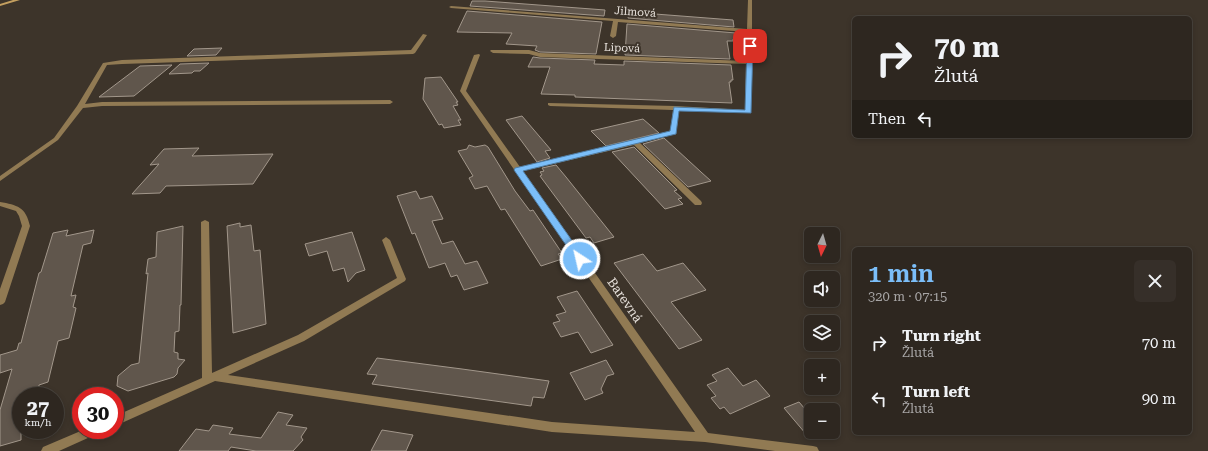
<!DOCTYPE html>
<html lang="en">
<head>
<meta charset="utf-8">
<style>
	:root { --surface:#2e2720; --page:#362f29; --text:#f1f3f6; --muted:#a7a5a5; --line:#49443e; --accent:#7bbef9 }
	body { margin:0; font-family:"Roboto Serif",serif; background:var(--page); color:var(--text); height:100vh; display:flex; flex-direction:column; font-size:15px; white-space:nowrap }
	* { box-sizing:border-box; margin:0 }
	p { font-size:13px; color:var(--muted) }
	.icon { flex:none; width:22px; height:22px; fill:none; stroke:currentColor; stroke-width:2; stroke-linecap:round; stroke-linejoin:round }
	.map { position:relative; flex:1; overflow:hidden }
	.sheet { position:absolute; left:852px; top:247px; width:340px; height:188px; display:flex; flex-direction:column; background:var(--surface); border-radius:6px; box-shadow:0 2px 6px #0003,0 0 0 1px var(--line) }
	.sheet>* { flex:none }
	.top-card { position:absolute; left:852px; top:16px; width:340px; height:122px; border-radius:6px; box-shadow:0 2px 6px #0003,0 0 0 1px var(--line); background:#2e2720; color:var(--text); overflow:hidden }
	.needle { width:26px; rotate:185deg }
	.buttons { position:absolute; left:804px; top:227px; display:grid; gap:8px }
	.buttons a { display:grid; place-items:center; width:36px; height:36px; border-radius:6px; background:var(--surface); box-shadow:0 2px 6px #0003,0 0 0 1px var(--line); font-size:20px }
	.speed { position:absolute; left:12px; top:387px; display:flex; gap:8px; font-size:20px; font-weight:700; text-align:center }
	.speed>* { display:grid; place-content:center; width:52px; height:52px; border-radius:50%; background:var(--surface); box-shadow:0 2px 6px #0003,0 0 0 1px var(--line); line-height:1 }
	.speed small { font-size:10px; font-weight:400 }
	.speed .limit { border:6px solid #d22; background:#fff; color:#111 }
	.pin { position:absolute; display:grid; place-items:center; width:34px; height:34px; color:#fff; margin:-17px; border-radius:8px; box-shadow:0 2px 6px #0006 }
	.me { position:absolute; width:44px; margin:-22px; rotate:325deg; stroke-linejoin:round; filter:drop-shadow(0 0 3px #0008) }
	.turn { display:flex; align-items:center; gap:14px; height:84px; padding:0 16px; font-size:18px }
	.turn .icon { width:52px; height:52px; stroke-width:2.5 }
	.turn b { display:block; font-size:28px; line-height:34px }
	.then { display:flex; align-items:center; height:38px; padding:0 16px; background:#0003; gap:8px; font-size:15px }
	.round { display:grid; place-items:center; flex:none; width:42px; height:42px; border-radius:6px; background:var(--page) }
	.headline { display:flex; align-items:center; justify-content:space-between; height:68px; padding:0 16px }
	h1 { font-size:24px; font-weight:600; line-height:30px; color:var(--accent) }
	ul { padding:0; list-style:none }
	li { display:flex; align-items:center; gap:12px; height:56px; padding:0 16px }
	li div { flex:1 }
	li b { display:block; font-size:15px }
	li em { font-style:normal }
	.map>svg:first-child { display:block }
	.building { fill:#60564c; stroke:#a2978b }
	.lines { fill:none; stroke-linecap:round; stroke-linejoin:round }
	.minor { fill:#917a53; fill-rule:evenodd }
	.secondary { fill:#c49f5f; fill-rule:evenodd }
	.route { fill:#7bbef9; stroke:#507ca2 }
	.labels { text-anchor:middle; dominant-baseline:central; stroke-width:4; stroke-linejoin:round; paint-order:stroke }
	.far-street-label { font-size:11px; fill:#e9e3dd; stroke:#3d342a }
	.street-label { font-size:13px; fill:#e9e3dd; stroke:#3d342a }
</style>
</head>
<body>
<div class="map">
<svg width="1208" height="451" viewBox="0 0 1208 451">
	<rect width="100%" height="100%" fill="#3d342a"/>
	<path class="building" d="M472 1H485L605 10 604 16 470 6Z
		M467 11 602 22 596 54 540 52 535 50 537 46 506 44 512 33 457 32Z
		M629 12 733 20 734 27 628 18Z
		M627 24 736 33 737 39H733V41H727L730 59 625 55Z
		M222 48 216 55 187 56 194 49Z
		M533 57 540 58 595 60 594 64 624 65V61L731 65 733 80H731V82H729L732 103 575 97V95L541 94 550 67H528Z
		M209 63 200 71H194L192 73 169 74 180 64Z
		M172 65 134 96 99 97 140 66Z
		M441 77 458 102H456L458 105 453 106 461 120H458L461 125 444 128 442 124 439 125 423 99 425 78Z
		M522 116 551 150 545 151 550 158 537 162 506 120Z
		M643 119 659 133 606 146 591 131Z
		M664 138 701 172 711 181 688 187 643 144Z
		M469 145 475 147 485 145 488 147 515 191 530 211 533 210 562 253 558 254 562 259 541 266 505 209 501 210 487 186 475 189 469 178 473 176 458 151 467 149Z
		M634 147 677 190 674 191 682 198 678 199 683 204 665 209 612 152Z
		M199 148 192 156 273 154 253 184 166 186 160 193 132 194 159 164 150 165 164 149Z
		M556 165 566 177 614 237 594 243 590 237 586 238 540 176 542 175 540 172 544 171 542 168Z
		M416 191 420 199 432 196 443 219 432 221 442 244 453 241 465 264 477 261 488 283 464 290 457 275 451 277 445 263 429 268 415 233 412 234 397 196Z
		M240 223V227L251 225 254 251 260 250 266 324 233 333 227 226Z
		M183 226 181 305H180L179 331 175 332 174 352 178 353V359L185 360 178 368 177 374 174 377 128 391 117 386 118 376 131 365 139 363 148 273 146 274 148 259 156 257 157 232Z
		M68 230 66 236 94 230 91 243 83 245 71 296 76 295 73 307 76 308 69 338 58 341 48 382 39 385 37 396H21V440L0 446V410L12 369 0 373V355L17 350 19 343H21L39 273 41 272 53 233Z
		M352 232 365 270 356 273 348 282 344 268 333 271 327 251 309 256 305 244Z
		M643 254 657 271 683 263 706 290 671 302 702 340 679 349 614 263Z
		M577 291 613 345 591 353 578 332 561 337 553 323 560 321 556 315 566 312 557 297Z
		M377 358 462 369 549 381 544 398 533 397 531 406 372 384 377 375 367 374Z
		M606 360 614 374 607 376 601 389 603 393 585 400 570 373Z
		M728 368 743 386 756 380 770 396 730 414 724 407 720 409 711 398 716 396 707 385 717 381 712 375Z
		M799 402 811 416V440L784 408Z
		M278 412 293 415 286 425 307 428 301 437 303 440 293 451H256L231 447 228 451H179L196 429 209 431 213 425 233 428 229 434 261 438Z
		M382 430 413 435 406 451H371Z"/>
	<g class="lines">
		<path class="minor" d="M748 0H752V62L753 63 752 64 750 113 679 110 676 134 640 143 701 201 702 203 701 205H695L634 145 523 171 708 433 813 446 817 447 819 451H775L705 442 552 432 215 381 115 426V416L202 378 201 222 205 220 209 222 212 373 298 335 397 278 382 240 386 237 390 240 406 279 405 281 304 341 228 375 552 422 695 432 460 91 474 55 479 54 480 55 466 91 520 167 671 132 673 110 550 106 548 105V103L676 106 745 110 746 64 540 57 529 54 493 53 490 51 491 50H529L540 53 746 61 747 32 618 22 616 36 613 38 610 36 613 21 451 8 449 7 451 6 747 29Z
			M423 34 427 35 415 53 413 54 122 64 107 65 85 104 102 102 390 100 393 102 390 104 102 106 83 108 58 140 0 181V176L54 138 77 106 103 63 122 60 411 50Z
			M0 202C17 205 26 207 30 226L5 302 3 304 0 305V289L22 226 19 216 16 211 0 206Z
			M83 430H101L99 433 59 451H41L43 447Z"/>
		<path class="secondary" d="M13 0H20L0 6V4Z"/>
	</g>
	<path class="route" d="M750 44 753 46 751 113 679 111 676 134 523 171 585 259 584 261H577L514 170 515 168 670 131 674 107 745 110 747 46Z"/>
	<g class="labels">
		<g class="far-street-label">
			<text transform="translate(635 12) rotate(4)">Jilmová</text>
			<text transform="translate(622 48) rotate(2)">Lipová</text>
		</g>
		<g class="street-label">
			<text transform="translate(625 300) rotate(55)">Barevná</text>
		</g>
	</g>
</svg>
<div class="buttons">
<a><svg class="needle" viewBox="-14 -14 28 28"><path d="M0-13l5 13h-10z" fill="#e53935"/><path d="M0 13l5-13h-10z" fill="#a7a5a5"/></svg></a>
<a><svg class="icon" aria-label="sound" viewBox="0 0 24 24"><path d="M4 9h4l5-4v14l-5-4H4zM17 9q2 3 0 6"/></svg></a>
<a><svg class="icon" aria-label="layers" viewBox="0 0 24 24"><path d="M12 4l9 5-9 5-9-5zM3 14l9 5 9-5"/></svg></a>
<a>+</a>
<a>−</a>
</div>
<div class="speed"><div>27<small>km/h</small></div><div class="limit">30</div></div>
<div class="pin" style="left:750px;top:46px;background:#d93025"><svg class="icon" aria-label="arrive" viewBox="0 0 24 24"><path d="M6 21V4h12l-3 4 3 4H6"/></svg></div>
<svg class="me" style="left:580px;top:259px" viewBox="-20 -20 40 40"><circle r="17" fill="#7bbef9" stroke="#fff" stroke-width="3"/><path d="M0-11L8 9 0 5-8 9z" fill="#fff"/></svg>
<div class="top-card">
<div class="turn"><svg class="icon" aria-label="right" viewBox="0 0 24 24"><path d="M7 20v-9h11M14 6l5 5-5 5"/></svg><div><b>70 m</b>Žlutá</div></div>
<div class="then">Then<svg class="icon" aria-label="left" viewBox="0 0 24 24"><path d="M17 20v-9H6M10 6l-5 5 5 5"/></svg></div>
</div>
<section class="sheet">
<div class="headline"><div><h1>1 min</h1><p>320 m · 07:15</p></div><a class="round"><svg class="icon" aria-label="close" viewBox="0 0 24 24"><path d="M6 6l12 12M18 6L6 18"/></svg></a></div>
<ul>
<li><svg class="icon" aria-label="right" viewBox="0 0 24 24"><path d="M7 20v-9h11M14 6l5 5-5 5"/></svg><div><b>Turn right</b><p>Žlutá</p></div><em>70 m</em></li>
<li><svg class="icon" aria-label="left" viewBox="0 0 24 24"><path d="M17 20v-9H6M10 6l-5 5 5 5"/></svg><div><b>Turn left</b><p>Žlutá</p></div><em>90 m</em></li>
</ul>
</section>
</div>
</body>
</html>
